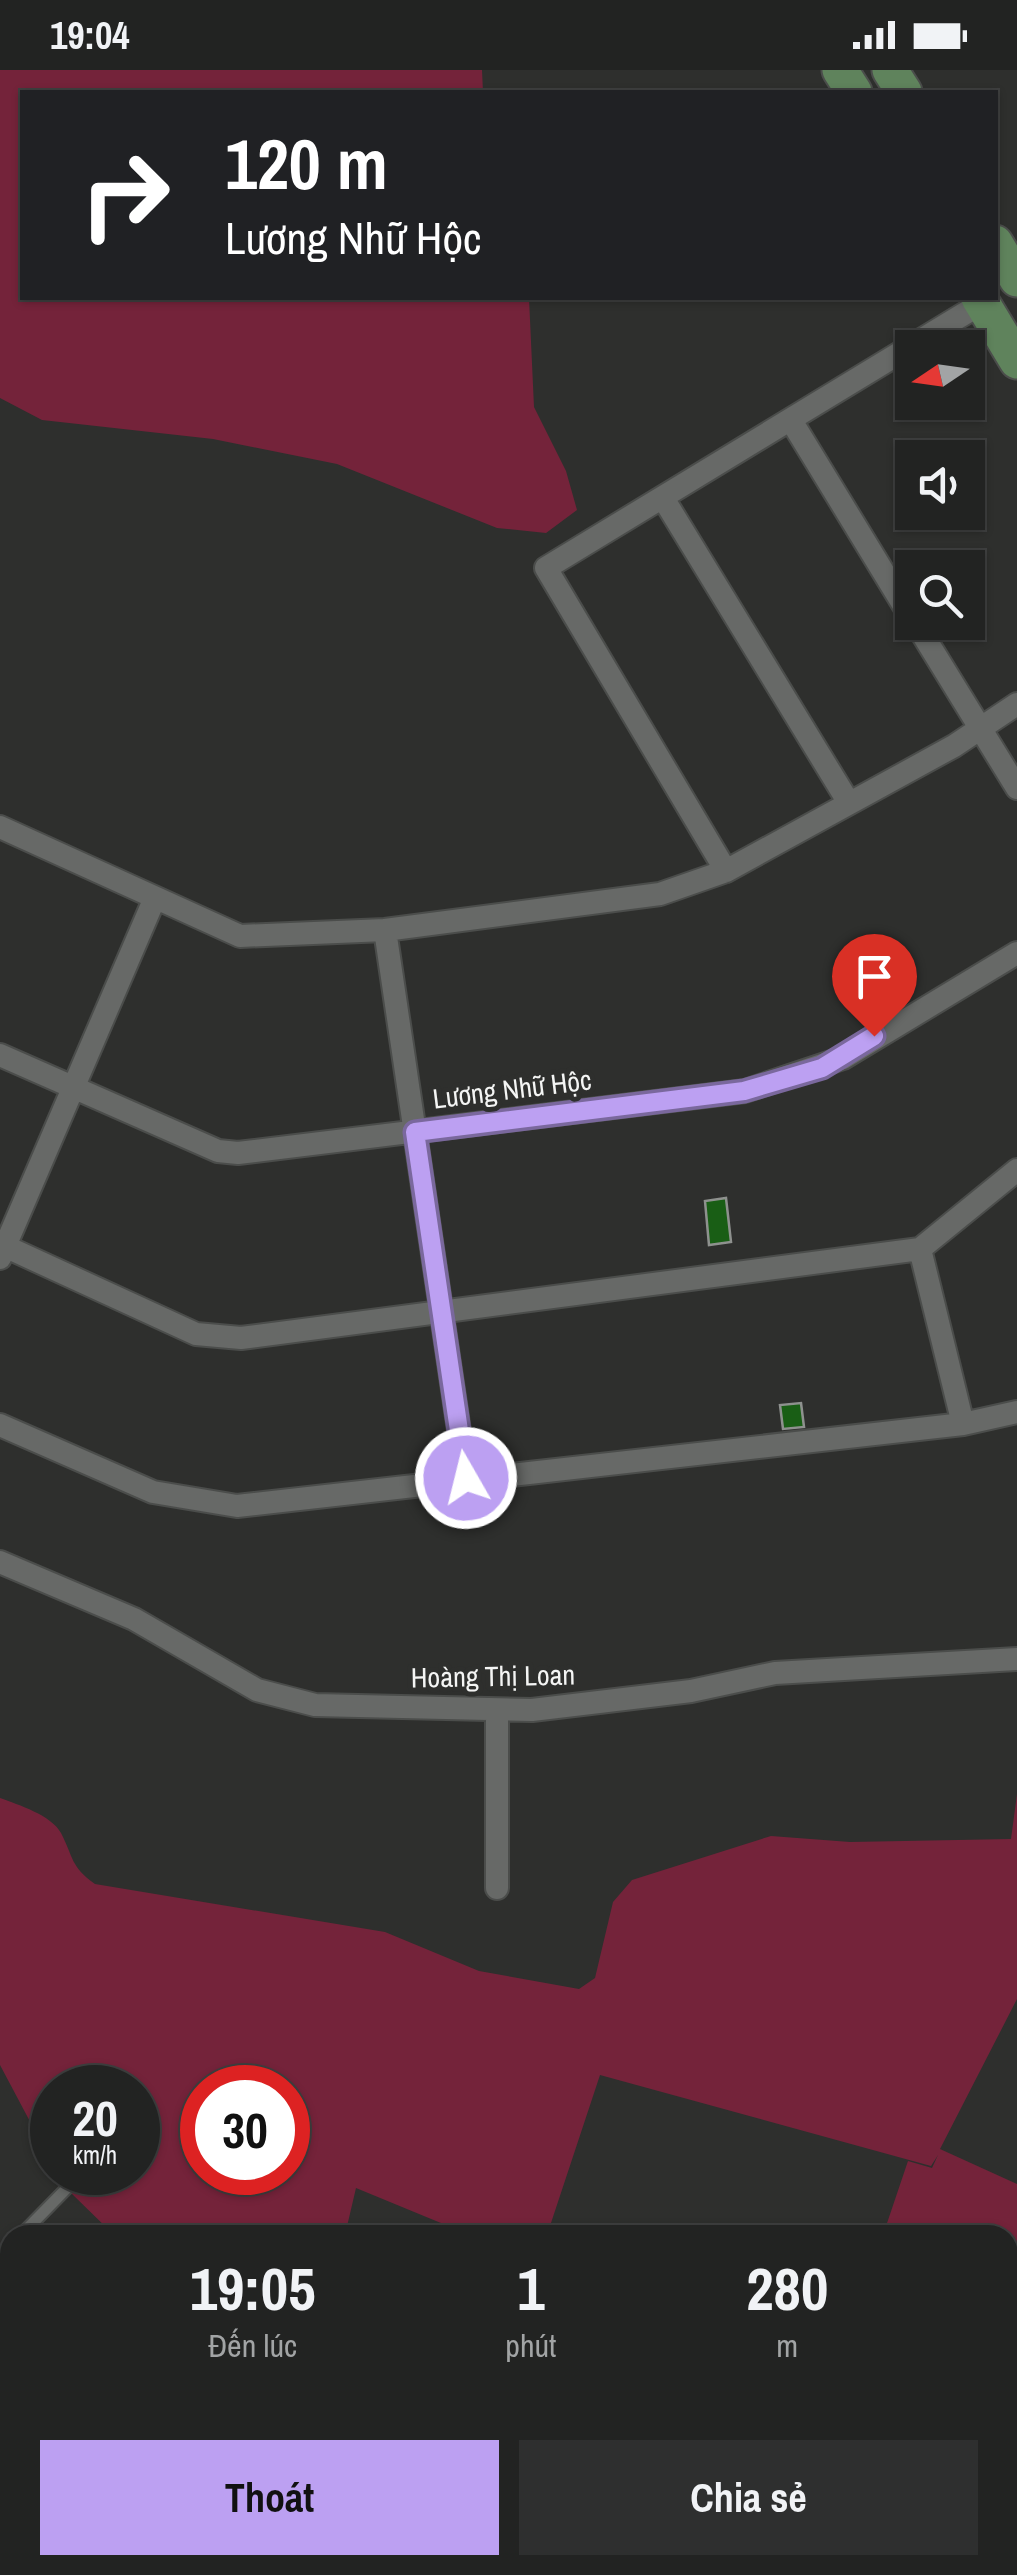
<!DOCTYPE html>
<html lang="vi">
<head>
<meta charset="utf-8">
<style>
	:root { --surface:#222322; --page:#2e2f2f; --text:#f1f3f6; --muted:#a2a4a5; --line:#3f4040; --accent:#bca0f2 }
	body { margin:0; font-family:"Archivo Narrow",sans-serif; background:var(--page); color:var(--text); height:100vh; display:flex; flex-direction:column; font-size:38px; white-space:nowrap }
	* { box-sizing:border-box; margin:0 }
	p { font-size:32px; color:var(--muted) }
	.icon { flex:none; width:55px; height:55px; fill:none; stroke:currentColor; stroke-width:2; stroke-linecap:round; stroke-linejoin:round }
	.map { position:relative; flex:1; overflow:hidden }
	.drawer { position:absolute; left:0px; top:2155px; width:1018px; height:350px; display:flex; flex-direction:column; background:var(--surface); border-radius:30px 30px 0 0; box-shadow:0 2px 8px #0004,0 0 0 2px var(--line) }
	.drawer>* { flex:none }
	.banner { position:absolute; left:20px; top:20px; width:978px; height:210px; border-radius:0px; box-shadow:0 2px 8px #0004,0 0 0 2px var(--line); background:#202124; color:#fff; overflow:hidden }
	.needle { width:65px; rotate:257deg }
	.buttons { position:absolute; left:895px; top:260px; display:grid; gap:20px }
	.buttons a { display:grid; place-items:center; width:90px; height:90px; border-radius:0px; background:var(--surface); box-shadow:0 2px 8px #0004,0 0 0 2px var(--line); font-size:50px }
	.speed { position:absolute; left:30px; top:1995px; display:flex; gap:20px; font-size:50px; font-weight:700; text-align:center }
	.speed>* { display:grid; place-content:center; width:130px; height:130px; border-radius:50%; background:var(--surface); box-shadow:0 2px 8px #0004,0 0 0 2px var(--line); line-height:1 }
	.speed small { font-size:25px; font-weight:400 }
	.speed .limit { border:15px solid #d22; background:#fff; color:#111 }
	.pin { position:absolute; display:grid; place-items:center; width:85px; height:85px; color:#fff; margin:-102px -42px; border-radius:50% 50% 50% 0; rotate:-45deg; box-shadow:0 0 10px #0007 }
	.pin .icon { rotate:45deg }
	.me { position:absolute; width:110px; margin:-55px; rotate:352deg; stroke-linejoin:round; filter:drop-shadow(0 0 8px #0008) }
	.turn { display:flex; align-items:center; gap:35px; height:210px; padding:0 40px; font-size:45px }
	.turn .icon { width:130px; height:130px; stroke-width:2.5 }
	.turn b { display:block; font-size:70px; line-height:85px }
	.eta { display:flex; justify-content:space-evenly; align-items:center; height:170px; text-align:center }
	.eta b { font-size:60px; font-weight:800; line-height:70px }
	.button { display:flex; gap:20px; margin-top:auto; padding:20px 40px }
	.button a { flex:1; height:115px; border-radius:0px; background:var(--accent); color:#111; font-size:40px; font-weight:800; line-height:115px; text-align:center }
	.button a+a { background:var(--page); color:var(--text) }
	.status { display:flex; justify-content:space-between; align-items:center; height:70px; padding:0 50px; background:var(--surface); direction:ltr }
	.status svg { height:28px; fill:currentColor }
	.map>svg:first-child { display:block }
	.green { fill:#74233a; fill-rule:evenodd }
	.building { fill:#195e15; stroke:#8e918e; stroke-width:2.5 }
	.lines { fill:none; stroke-linecap:round; stroke-linejoin:round }
	.lane-casing { stroke:#4b4d4b; stroke-width:15 }
	.street-casing { stroke:#4b4d4b; stroke-width:26 }
	.primary-casing { stroke:#4b4d4b; stroke-width:39 }
	.lane { stroke:#676967; stroke-width:11 }
	.street { stroke:#676967; stroke-width:22 }
	.primary { stroke:#5f835c; stroke-width:35 }
	.route-casing { stroke:#7a689d; stroke-width:25 }
	.route { stroke:#bca0f2; stroke-width:18 }
	.labels { text-anchor:middle; dominant-baseline:central; stroke-width:10; stroke-linejoin:round; paint-order:stroke }
	.street-label { font-size:28px; fill:#f4f5f4; stroke:#2e2f2d }
</style>
</head>
<body>
<div class="status"><b>19:04</b><svg viewBox="0 0 49 12"><path d="M0 12V9h3v3zM5 12V6h3v6zM10 12V3h3v9zM15 12V0h3v12zM26 1h20v11H26zM47 4h2v5h-2z"/></svg></div>
<div class="map">
<svg width="1017" height="2505" viewBox="0 0 1017 2505">
	<rect width="100%" height="100%" fill="#2e2f2d"/>
	<path class="green" d="M0 0H482L483 22H22V228H529L534 337 566 401 577 440 546 463 497 458 337 394 213 369 42 350 0 328Z
		M1017 1724V1929L940 2079 1017 2114V2352L1008 2365V2165H883L908 2091 932 2098 938 2085 931 2096 600 2005 547 2165H470L356 2118 345 2165H114L70 2122 58 2103 138 2102V2018H52V2093L0 1995V1728C19 1735 51 1745 61 1763 74 1788 70 1796 95 1814L385 1862 479 1901 579 1919 595 1908 613 1832 632 1810 771 1766 850 1772 1011 1769ZM202 2018H288V2102H202Z
		M0 2280 10 2284V2495H354L349 2505H0Z
		M729 2495H799L805 2505H736Z"/>
	<path class="building" d="M726 1128 731 1172 709 1175 705 1131Z
		M801 1333 804 1357 783 1359 780 1335Z"/>
	<g class="lines">
		<defs>
			<path id="lane" d="M21 2165 70 2115
				M0 2186 10 2176
				M0 2225 10 2230"/>
			<path id="street" d="M792 352 912 549
				M663 428 849 733
				M915 552 1017 718
				M0 757 240 866 385 860 660 824 726 801 954 676 1017 634
				M726 801 546 498 982 233
				M385 860 466 1408
				M0 985 218 1081 238 1083 745 1021 843 988 1017 883
				M0 1174 196 1264 241 1268 920 1179 1017 1100
				M920 1179 963 1354
				M0 1188 154 830
				M0 1355 153 1422 237 1436 963 1354 1017 1342
				M0 1492 134 1549 257 1620 315 1635 532 1640 691 1621 775 1603 1017 1589
				M497 1642V1818
				M1008 2390 1017 2373
				M688 2495 698 2505
				M933 2505 939 2495"/>
			<path id="primary" d="M840 0 854 22
				M890 0 904 22
				M995 173 1017 209
				M979 228 1017 291"/>
		</defs>
		<use href="#lane" class="lane-casing"/>
		<use href="#street" class="street-casing"/>
		<use href="#primary" class="primary-casing"/>
		<use href="#lane" class="lane"/>
		<use href="#street" class="street"/>
		<use href="#primary" class="primary"/>
	</g>
	<g class="lines">
		<defs>
			<path id="route" d="M466 1408 415 1062 744 1021 822 998 874 966"/>
		</defs>
		<use href="#route" class="route-casing"/>
		<use href="#route" class="route"/>
	</g>
	<g class="labels">
		<g class="street-label">
			<text transform="translate(512 1019) rotate(-7)">Lương Nhữ Hộc</text>
			<text transform="translate(493 1606) rotate(-1)">Hoàng Thị Loan</text>
		</g>
	</g>
</svg>
<div class="buttons">
<a><svg class="needle" viewBox="-14 -14 28 28"><path d="M0-13l5 13h-10z" fill="#e53935"/><path d="M0 13l5-13h-10z" fill="#a2a4a5"/></svg></a>
<a><svg class="icon" aria-label="sound" viewBox="0 0 24 24"><path d="M4 9h4l5-4v14l-5-4H4zM17 9q2 3 0 6"/></svg></a>
<a><svg class="icon" aria-label="search" viewBox="0 0 24 24"><circle cx="10" cy="10" r="6"/><path d="M15 15l6 6"/></svg></a>
</div>
<div class="speed"><div>20<small>km/h</small></div><div class="limit">30</div></div>
<div class="pin" style="left:874px;top:966px;background:#d93025"><svg class="icon" aria-label="arrive" viewBox="0 0 24 24"><path d="M6 21V4h12l-3 4 3 4H6"/></svg></div>
<svg class="me" style="left:466px;top:1408px" viewBox="-20 -20 40 40"><circle r="17" fill="#bca0f2" stroke="#fff" stroke-width="3"/><path d="M0-11L8 9 0 5-8 9z" fill="#fff"/></svg>
<div class="banner">
<div class="turn"><svg class="icon" aria-label="right" viewBox="0 0 24 24"><path d="M7 20v-9h11M14 6l5 5-5 5"/></svg><div><b>120 m</b>Lương Nhữ Hộc</div></div>
</div>
<section class="drawer">
<div class="eta">
<div><b>19:05</b><p>Đến lúc</p></div>
<div><b>1</b><p>phút</p></div>
<div><b>280</b><p>m</p></div>
</div>
<div class="button"><a>Thoát</a><a>Chia sẻ</a></div>
</section>
</div>
</body>
</html>
